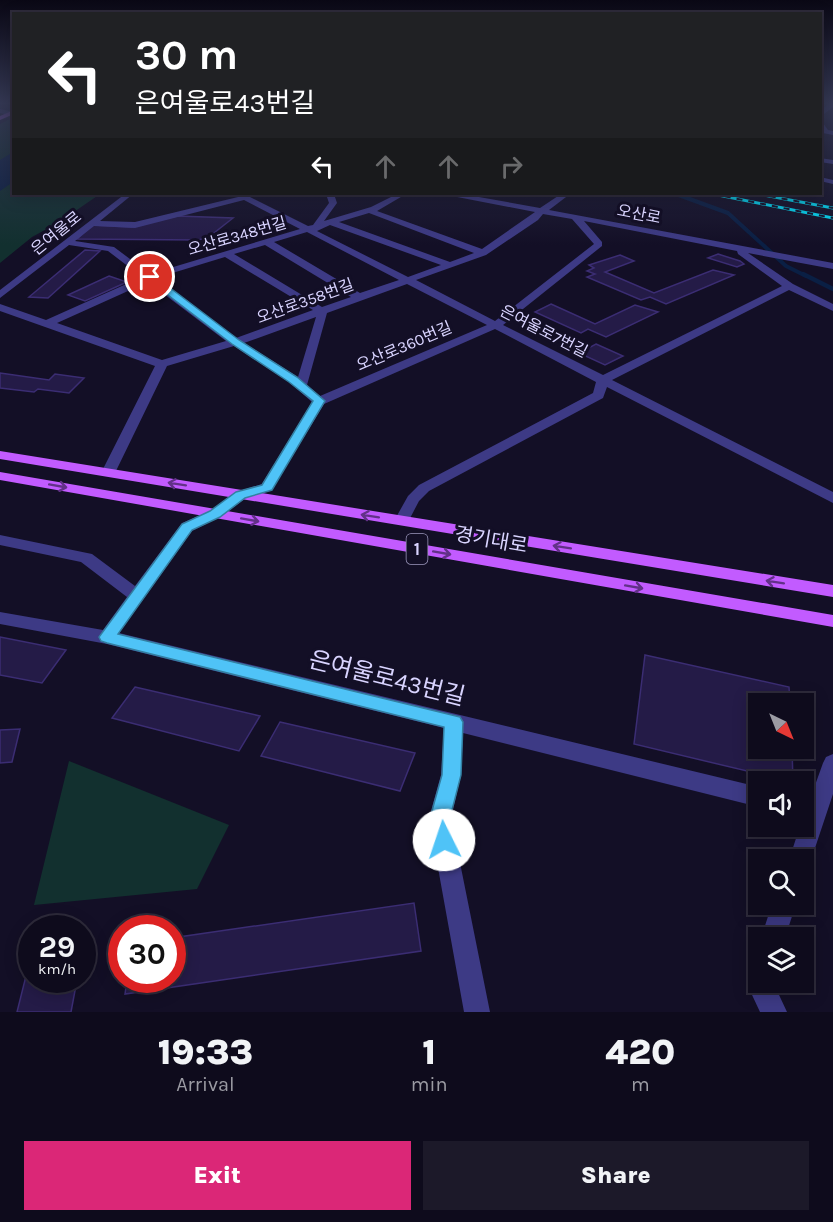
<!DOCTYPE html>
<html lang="en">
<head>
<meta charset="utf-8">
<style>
	:root { --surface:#0e0b1c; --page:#1c1929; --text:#f1f3f6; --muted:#9b9ba3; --line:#2e2b3b; --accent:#db2777 }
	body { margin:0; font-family:Karla,"Noto Sans KR",sans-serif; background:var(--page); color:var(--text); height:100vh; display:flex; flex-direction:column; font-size:22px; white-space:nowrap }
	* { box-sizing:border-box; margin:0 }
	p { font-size:20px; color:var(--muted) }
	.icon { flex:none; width:33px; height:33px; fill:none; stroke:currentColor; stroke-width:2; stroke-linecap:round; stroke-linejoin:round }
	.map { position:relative; height:1012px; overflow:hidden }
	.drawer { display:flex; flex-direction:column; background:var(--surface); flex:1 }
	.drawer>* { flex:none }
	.guide { position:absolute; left:12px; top:12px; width:810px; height:183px; border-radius:0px; box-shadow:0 3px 15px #0003,0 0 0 2px var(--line); background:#202124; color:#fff; overflow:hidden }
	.needle { width:39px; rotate:137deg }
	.fabs { position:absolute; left:748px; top:693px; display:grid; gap:12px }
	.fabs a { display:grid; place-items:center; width:66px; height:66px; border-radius:0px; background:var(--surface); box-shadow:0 3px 15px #0003,0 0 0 2px var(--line); font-size:30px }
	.speed { position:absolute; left:18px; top:915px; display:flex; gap:12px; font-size:30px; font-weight:700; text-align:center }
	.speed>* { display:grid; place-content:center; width:78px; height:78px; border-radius:50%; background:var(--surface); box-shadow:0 3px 15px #0003,0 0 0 2px var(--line); line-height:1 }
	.speed small { font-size:15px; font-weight:400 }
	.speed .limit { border:9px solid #d22; background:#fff; color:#111 }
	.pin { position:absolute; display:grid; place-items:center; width:51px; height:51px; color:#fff; margin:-26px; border:3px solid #fff; border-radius:50%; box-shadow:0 2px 6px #0007 }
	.me { position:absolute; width:66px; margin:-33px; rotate:356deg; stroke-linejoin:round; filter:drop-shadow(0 0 4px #0008) }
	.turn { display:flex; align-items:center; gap:21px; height:126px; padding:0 24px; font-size:27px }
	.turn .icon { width:78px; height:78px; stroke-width:2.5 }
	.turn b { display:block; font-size:42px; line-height:51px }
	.lanes { display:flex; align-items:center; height:57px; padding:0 24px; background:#0003; justify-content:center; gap:30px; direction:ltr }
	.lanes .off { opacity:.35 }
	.eta { display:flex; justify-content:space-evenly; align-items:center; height:102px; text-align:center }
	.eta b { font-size:36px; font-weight:800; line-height:42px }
	.primary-button { display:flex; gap:12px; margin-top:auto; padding:12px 24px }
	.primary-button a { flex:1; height:69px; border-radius:0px; background:var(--accent); color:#fff; font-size:24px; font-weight:800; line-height:69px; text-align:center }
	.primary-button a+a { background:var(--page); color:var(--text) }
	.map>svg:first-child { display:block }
	.green { fill:#12302f }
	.water { fill:#0a1f44 }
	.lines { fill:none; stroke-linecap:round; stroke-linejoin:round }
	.stream-far1 { stroke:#0a1f44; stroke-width:4 }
	.stream { stroke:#0a1f44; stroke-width:4.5 }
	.building { fill:#241b47; stroke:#3b2d73; stroke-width:1.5 }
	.minor { fill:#3d3a85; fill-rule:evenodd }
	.major { fill:#c25bff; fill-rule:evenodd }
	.rail-casing { stroke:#00e5ff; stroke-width:3 }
	.rail { stroke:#130f26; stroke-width:2; stroke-dasharray:6; stroke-linecap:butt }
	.oneway { stroke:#623188 }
	.route { fill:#4fc3f7; stroke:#337fa1; stroke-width:1.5 }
	.labels { text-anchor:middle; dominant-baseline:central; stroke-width:6; stroke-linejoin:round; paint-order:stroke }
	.far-street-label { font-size:16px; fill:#d9d4ff; stroke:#130f26 }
	.shield { fill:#130f26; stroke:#9e99be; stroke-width:1.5 }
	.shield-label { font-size:18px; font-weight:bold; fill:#d9d4ff }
	.street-label { font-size:20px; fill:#d9d4ff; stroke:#130f26 }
	.near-street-label { font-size:24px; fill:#d9d4ff; stroke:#130f26 }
</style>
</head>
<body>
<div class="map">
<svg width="833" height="1012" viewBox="0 0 833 1012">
	<rect width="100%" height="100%" fill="#130f26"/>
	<path class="green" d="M10 119 14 120V194H100L58 223 32 237 0 263V124Z
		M69 761 229 825 197 889 34 905Z"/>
	<path class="water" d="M13 152V182L0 191V160Z"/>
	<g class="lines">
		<path class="stream-far1" d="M676 194 728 213 786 266 806 276"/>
		<path class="stream" d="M803 274 833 289"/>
	</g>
	<path class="building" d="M177 216 233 218 210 236 199 240 77 239 92 225 131 227Z
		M85 250 100 251 48 298 29 297Z
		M718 254 740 261 744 264 737 267 708 258Z
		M620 255 634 261 605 272 654 293 713 270 734 275 666 304 650 297 641 300 587 277 595 274 587 271 594 268 589 265Z
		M109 276 127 282 85 301 68 295Z
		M551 304 595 324 635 305 658 312 606 337 588 329 581 333 535 312Z
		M596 344 623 356 605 365 579 353Z
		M0 373 49 380 55 374 84 378 69 393 38 389 34 392 0 388Z
		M0 637 66 650 42 683 0 675Z
		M645 655 789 687 790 704H759V748H792L793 782 634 744Z
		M135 687 260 716 239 751 112 718Z
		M280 722 415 753 400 791 261 756Z
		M20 729 12 762 0 763V730Z
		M414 903 421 951 125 994 127 980H172V938Z
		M32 952V980H77L71 1012H17Z"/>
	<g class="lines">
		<path class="minor" d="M830 103H833V107L820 117V111Z
			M0 109 14 112V116L0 113Z
			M820 119 828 130 833 131V135L823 133Z
			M820 158 833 160V164L820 162Z
			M820 177 833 180V184L820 181Z
			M125 194H133L100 221 135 222 238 197 235 194H244L308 226 313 225 329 203 326 194H334L337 203 324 221 371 207 397 194H406L377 211 482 249 535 212 452 196 448 194H462L540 208 561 194H570L549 210 833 263V269L748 253 793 284 833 304V311L789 290 612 380 833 492V503L607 387 603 398 429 491 419 501 407 524H397L394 521 408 496 419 485 593 393 596 382 495 329 324 404 272 490 246 498 220 517 192 531 119 633 759 787V807L463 733 461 775 451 818 490 1012H464L429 818 441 775 444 728 107 644 0 624V612L103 630 127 597 81 562 0 545V535L92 554 135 586 182 523 210 511 236 492 262 484 312 402 289 382 234 346 167 366 115 473 113 476H103L101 473 155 366 0 311V304L46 320 142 277 108 251 69 245 0 298V290ZM244 200 300 229 150 274 114 247 75 241 94 226 135 228ZM369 213 474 253 450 262 339 222ZM543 214 572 219 594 244 495 321 416 280 486 255 538 220ZM584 221 737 251 738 254 782 286 603 375 503 325 602 246V242ZM330 225 441 265 408 277 317 231ZM307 232 399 280 360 293 274 242ZM265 245 351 297 322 307 234 254ZM225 257 313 310 236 338 156 278ZM148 282 226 341 162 360 57 323ZM407 284 487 325 320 396 307 385 327 313ZM316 317 298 377 244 343Z
			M833 754V794L811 860 808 868 804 869V860H789L800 826H804V816L823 763 826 757Z
			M772 904H796L785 938H761Z
			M759 969V982H773L787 1012H760L746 982 750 973Z"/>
		<path class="major" d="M14 110V114L0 120V116Z
			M0 451 833 585V597L0 459Z
			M0 472 833 615V627L0 480Z"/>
		<defs>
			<path id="rail" d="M713 194 833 218
				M758 194 833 208"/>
		</defs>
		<use href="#rail" class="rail-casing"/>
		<use href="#rail" class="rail"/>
	</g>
	<defs><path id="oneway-shaft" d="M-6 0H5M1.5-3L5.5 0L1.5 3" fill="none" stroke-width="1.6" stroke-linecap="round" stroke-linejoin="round" transform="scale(1.5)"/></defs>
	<g class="oneway">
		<use href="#oneway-shaft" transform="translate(177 484) rotate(-171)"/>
		<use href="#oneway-shaft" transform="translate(58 486) rotate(10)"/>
		<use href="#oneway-shaft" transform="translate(370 516) rotate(-171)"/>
		<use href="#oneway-shaft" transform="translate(250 520) rotate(10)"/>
		<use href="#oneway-shaft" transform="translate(562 547) rotate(-171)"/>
		<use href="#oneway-shaft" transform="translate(442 553) rotate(10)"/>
		<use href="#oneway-shaft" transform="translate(775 582) rotate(-171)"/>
		<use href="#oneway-shaft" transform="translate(634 587) rotate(10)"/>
	</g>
	<linearGradient id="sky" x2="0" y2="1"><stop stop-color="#0a0815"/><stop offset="0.42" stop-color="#333752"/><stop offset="1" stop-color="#333752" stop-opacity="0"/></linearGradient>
	<rect width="833" height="245" fill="url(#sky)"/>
	<path class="route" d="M147 275H153L239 340 297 377 325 401 272 490 245 498 220 517 192 530 118 634 460 717 463 722 461 775 450 818 454 840 452 847 444 849 437 847 430 818 442 775 444 727 107 643 101 641 99 637 182 524 210 511 236 492 262 485 313 401 289 382 232 344 147 279Z"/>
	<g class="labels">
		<g class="far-street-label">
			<text transform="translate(639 214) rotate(11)">오산로</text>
			<text transform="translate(56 233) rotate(-39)">은여울로</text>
			<text transform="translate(237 236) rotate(-16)">오산로348번길</text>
			<text transform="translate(305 301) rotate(-20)">오산로358번길</text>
			<text transform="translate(544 331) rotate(27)">은여울로7번길</text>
			<text transform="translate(404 346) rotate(-23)">오산로360번길</text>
		</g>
		<rect class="shield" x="406.5" y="534" width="21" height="30" rx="4.5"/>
		<g class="shield-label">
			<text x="417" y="549">1</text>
		</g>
		<g class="street-label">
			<text transform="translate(491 540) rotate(10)">경기대로</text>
		</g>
		<g class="near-street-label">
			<text transform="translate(387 678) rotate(14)">은여울로43번길</text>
		</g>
	</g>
</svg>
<div class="fabs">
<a><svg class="needle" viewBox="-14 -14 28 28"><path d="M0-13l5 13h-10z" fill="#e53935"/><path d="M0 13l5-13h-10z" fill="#9b9ba3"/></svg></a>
<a><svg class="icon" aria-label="sound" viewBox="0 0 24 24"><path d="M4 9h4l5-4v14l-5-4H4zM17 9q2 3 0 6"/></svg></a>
<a><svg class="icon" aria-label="search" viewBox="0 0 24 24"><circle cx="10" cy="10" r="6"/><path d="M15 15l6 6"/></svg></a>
<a><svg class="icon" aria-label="layers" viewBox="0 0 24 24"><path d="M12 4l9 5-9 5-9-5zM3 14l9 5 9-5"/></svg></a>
</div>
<div class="speed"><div>29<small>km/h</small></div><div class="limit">30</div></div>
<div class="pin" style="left:150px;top:277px;background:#d93025"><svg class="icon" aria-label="arrive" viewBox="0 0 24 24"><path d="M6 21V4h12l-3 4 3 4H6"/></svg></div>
<svg class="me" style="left:444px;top:840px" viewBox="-20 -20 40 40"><circle r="19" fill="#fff"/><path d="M0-13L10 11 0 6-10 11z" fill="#4fc3f7"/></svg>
<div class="guide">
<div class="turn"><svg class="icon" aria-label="left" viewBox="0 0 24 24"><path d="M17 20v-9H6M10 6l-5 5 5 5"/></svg><div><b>30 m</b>은여울로43번길</div></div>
<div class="lanes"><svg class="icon" aria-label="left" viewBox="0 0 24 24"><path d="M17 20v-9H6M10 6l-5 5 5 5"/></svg><svg class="icon off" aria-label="ahead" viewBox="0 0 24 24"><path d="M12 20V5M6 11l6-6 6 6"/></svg><svg class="icon off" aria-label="ahead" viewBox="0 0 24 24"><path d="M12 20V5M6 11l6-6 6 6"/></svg><svg class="icon off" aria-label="right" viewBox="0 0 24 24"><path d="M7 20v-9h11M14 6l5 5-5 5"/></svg></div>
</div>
</div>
<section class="drawer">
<div class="eta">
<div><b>19:33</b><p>Arrival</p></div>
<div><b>1</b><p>min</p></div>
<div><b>420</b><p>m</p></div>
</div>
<div class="primary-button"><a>Exit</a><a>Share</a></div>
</section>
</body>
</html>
